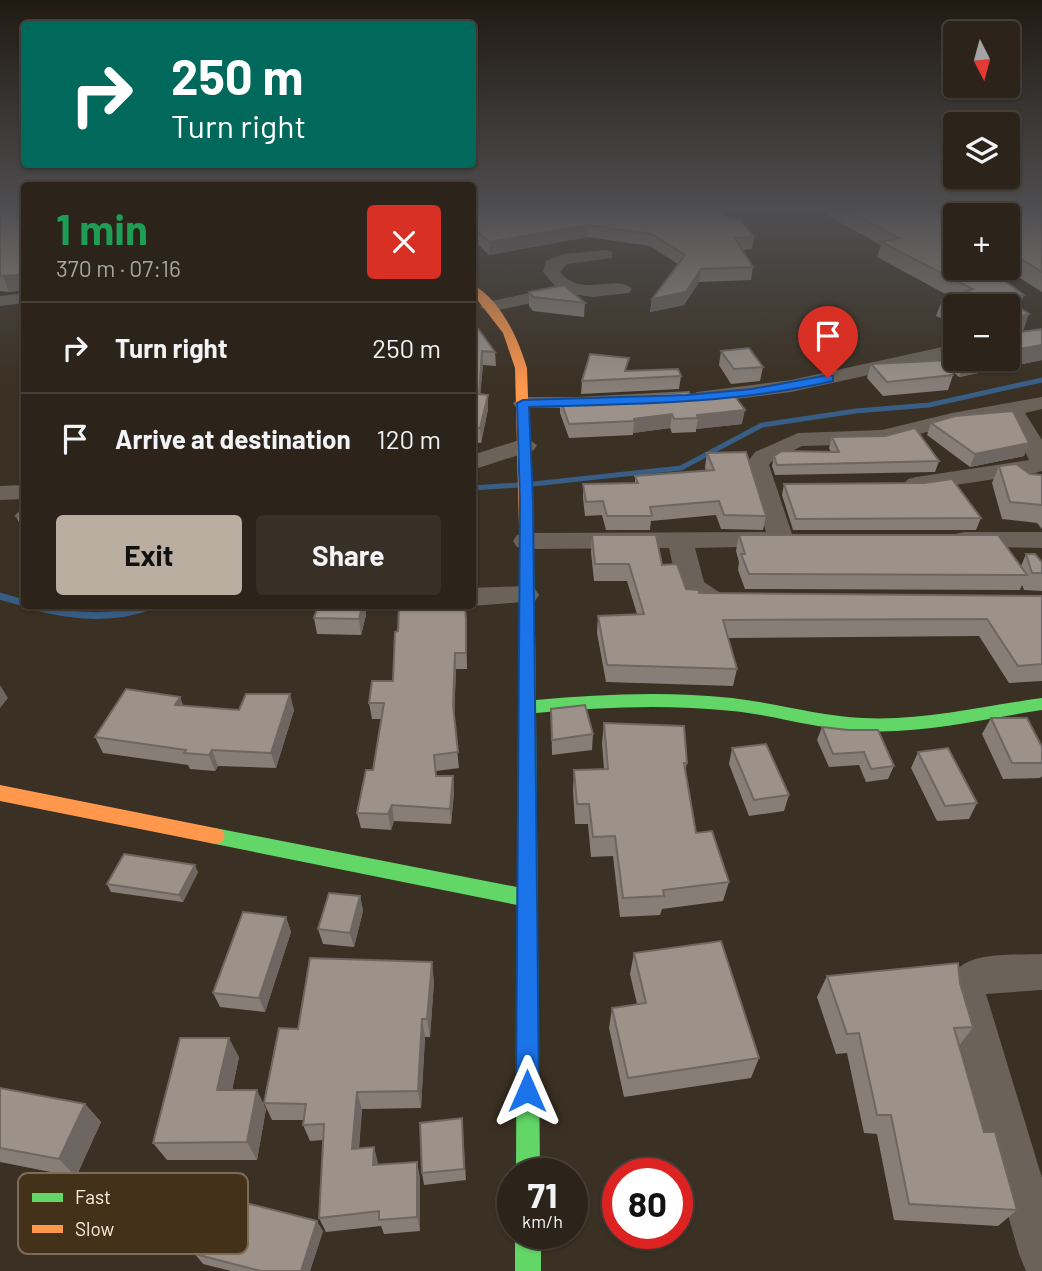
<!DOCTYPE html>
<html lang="en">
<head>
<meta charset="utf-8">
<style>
	:root { --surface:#2c241a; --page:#383027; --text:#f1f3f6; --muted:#a6a4a2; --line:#484139; --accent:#baaea0 }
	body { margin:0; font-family:Barlow,sans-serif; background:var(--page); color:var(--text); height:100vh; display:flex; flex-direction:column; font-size:26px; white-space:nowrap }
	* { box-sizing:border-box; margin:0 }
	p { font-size:23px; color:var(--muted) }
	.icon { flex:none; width:38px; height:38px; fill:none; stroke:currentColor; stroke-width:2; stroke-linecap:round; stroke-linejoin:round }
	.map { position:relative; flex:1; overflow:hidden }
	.details { position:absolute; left:21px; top:182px; width:455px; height:427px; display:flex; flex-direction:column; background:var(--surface); border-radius:7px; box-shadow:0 2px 5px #0004,0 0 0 2px var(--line) }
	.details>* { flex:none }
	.hud { position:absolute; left:21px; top:21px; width:455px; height:147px; border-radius:7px; box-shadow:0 2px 5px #0004,0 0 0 2px var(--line); background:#00695c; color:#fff; overflow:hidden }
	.needle { width:46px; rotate:174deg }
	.tools { position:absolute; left:943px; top:21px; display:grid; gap:14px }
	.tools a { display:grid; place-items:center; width:77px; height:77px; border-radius:7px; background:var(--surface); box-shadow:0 2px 5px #0004,0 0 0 2px var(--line); font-size:35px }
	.speed { position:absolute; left:497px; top:1158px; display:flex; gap:14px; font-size:35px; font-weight:700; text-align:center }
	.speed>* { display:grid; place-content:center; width:91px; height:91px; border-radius:50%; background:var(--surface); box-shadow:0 2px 5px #0004,0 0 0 2px var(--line); line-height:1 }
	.speed small { font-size:18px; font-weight:400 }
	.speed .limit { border:10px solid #d22; background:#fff; color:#111 }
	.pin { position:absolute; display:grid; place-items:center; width:60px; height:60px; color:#fff; margin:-72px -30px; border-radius:50% 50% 50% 0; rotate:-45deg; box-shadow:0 0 7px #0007 }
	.pin .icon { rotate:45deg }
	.me { position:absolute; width:77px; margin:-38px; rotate:0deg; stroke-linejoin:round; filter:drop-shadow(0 0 5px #0008) }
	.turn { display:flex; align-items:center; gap:24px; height:147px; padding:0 35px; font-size:32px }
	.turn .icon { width:91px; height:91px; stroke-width:2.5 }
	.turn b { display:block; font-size:49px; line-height:60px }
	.round { display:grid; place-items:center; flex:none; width:74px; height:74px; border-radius:7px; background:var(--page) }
	.headline { display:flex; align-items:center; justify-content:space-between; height:119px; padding:0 35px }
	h1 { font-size:42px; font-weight:700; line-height:52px; color:#1e9e55 }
	.action { display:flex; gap:14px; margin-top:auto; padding:14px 35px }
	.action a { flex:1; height:80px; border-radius:7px; background:var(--accent); color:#111; font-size:28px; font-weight:700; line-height:80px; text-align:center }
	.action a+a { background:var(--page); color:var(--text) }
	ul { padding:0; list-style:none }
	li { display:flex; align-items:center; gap:21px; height:91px; padding:0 35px; border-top:2px solid var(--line) }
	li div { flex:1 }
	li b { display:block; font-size:26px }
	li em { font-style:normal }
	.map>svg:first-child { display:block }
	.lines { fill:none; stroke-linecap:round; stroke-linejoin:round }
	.stream-far1 { stroke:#395e86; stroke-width:5 }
	.stream { stroke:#395e86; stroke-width:7 }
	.street { fill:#6b6359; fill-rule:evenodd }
	.fast { fill:#63d668; fill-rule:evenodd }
	.slow { fill:#ff974d; fill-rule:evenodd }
	.wall { fill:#867e77 }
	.shaded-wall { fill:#6d6661 }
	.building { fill:#9c928a; stroke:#6d6661; stroke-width:2 }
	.route { fill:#1a73e8; stroke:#114b97; stroke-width:2 }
	.key { fill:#443119; stroke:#7c6b56; stroke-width:2 }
	.key-label { font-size:19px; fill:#fff2e4 }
</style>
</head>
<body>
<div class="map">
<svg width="1042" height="1271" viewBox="0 0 1042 1271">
	<rect width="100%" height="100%" fill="#3a3023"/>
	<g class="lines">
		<path class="stream-far1" d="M533 484 681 468 762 425 856 411 929 405 1042 380
			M472 488 518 485"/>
		<path class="stream" d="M0 596 24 603
			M32 606C71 617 113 620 152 606"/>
		<path class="street" d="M606 250 612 252V258L567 264 560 272C582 299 617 273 632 289L629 293 593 297 572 294 489 312 480 307 483 303 556 287 543 272 546 261 563 254Z
			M24 293V303L0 306V296Z
			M956 344V356L791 392 697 404 687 398 697 392 791 380Z
			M523 397H597L607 403 597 409 516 407 513 403Z
			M1042 397V409L1025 413 1042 440V471L1035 473 916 491 908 489 904 484 908 479 916 477 1029 460 1013 424 1005 418 953 425 882 444 802 446 771 462 769 465 794 540 790 546 695 548 704 582 722 594 738 598 742 604 738 610C720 615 687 605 679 586 674 575 672 560 669 548L526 549 517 547 513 541 517 535 526 533 766 532 746 464 755 452 798 433 882 430 952 413Z
			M526 438 537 445 534 450 472 470V455Z
			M24 485V499L0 500V486Z
			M964 532H1042V548L955 546 951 540 955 534Z
			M526 586 535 589 539 595 535 601 472 606H470L472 588Z
			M1042 954V990L986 994 1042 1178V1271H1026L1019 1254 948 1003C942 947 1004 956 1042 954Z"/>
		<path class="fast" d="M527 562 534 567 536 700C601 694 667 691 732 698 776 703 819 716 863 718 923 721 983 706 1042 698V710C983 719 923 734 863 731 819 730 776 715 732 711 667 704 601 707 536 713L540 1174H516L517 905 215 844 208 842 205 836 208 830 215 828 517 887 520 567Z
			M515 1234H541V1271H515Z"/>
		<path class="slow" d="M472 284C501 300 518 338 527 368L534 567 527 572 520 567 515 368 503 333 472 293Z
			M0 785 215 828 222 830 225 836 222 842 215 844 0 801Z"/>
	</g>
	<path class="wall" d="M0 211H24V291V290L9 292 0 291Z
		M472 211 730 220 754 237 752 249 742 250 753 267 751 280 699 282 684 305 650 312 652 299 678 264 650 246 587 237 489 255 472 238Z
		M828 211H1042V292L1004 268H1008V215L956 268 1019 307 1023 331 1013 333 1042 329V360L959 377 953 372V375L948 390 883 396 867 378 871 364 940 361 945 345 956 343V359H1008V306H956V331L946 326 947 321 936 316 942 300 951 297 877 257 881 245 827 215Z
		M529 292 585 303 584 317 533 311 529 306Z
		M472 320 495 352 496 366 483 365 480 394 488 395V409L481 443 472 442Z
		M721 351 763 367 760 381 731 384 719 365Z
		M628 371 681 376 679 389 581 394 582 381Z
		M690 395 742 424 696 429V432L672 433 670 428 633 433V435L569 438 560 413V399Z
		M931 423 1029 443 1024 456 970 467 927 435Z
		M832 437 939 461 935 472 775 475 772 466 774 456 831 452 829 448Z
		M707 453 766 516 763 530 721 529 716 515 651 521 650 530H606L602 515 585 516 583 498V484L635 483V476L706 471 705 467Z
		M999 466 1030 474 1042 475V529L1037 523 1002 519 992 483Z
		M784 484 981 518 976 530H793L782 495Z
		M24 507V531H23L16 516Z
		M592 535 662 565 686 589 699 593 1042 596V681L1009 683 979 636 728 638 737 669 733 686 606 682 597 633 598 616 637 614 627 581H594L591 552Z
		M739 535 1021 566 1026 554 1042 562V591L1024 590 1022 585 1020 590 745 589 738 570 739 562 736 551Z
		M318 606H365L366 615 361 635 317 634 314 618Z
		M467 635V669H456L454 718 459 768 436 771V776H453L454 792 451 824 394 821 391 830 361 828 357 813 373 770 381 719H372L369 703 393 681Z
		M180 697 183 706 239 710H294L276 768 218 766 215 771 190 769 188 765 103 753 95 737Z
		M551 709 593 734 592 750 552 755Z
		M991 718 1042 747V776L1040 778 1003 779 982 734Z
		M604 723 687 763 685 772 696 833 729 882 723 901 662 909 660 915 620 917 613 856 591 857 588 824H575L573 790 574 770 604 769 602 743Z
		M822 727 894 766 888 779 866 782 859 765 829 767 817 740Z
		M732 748 789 795 784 811 749 816 729 764Z
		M918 752 977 803 969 819 937 821 911 768Z
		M198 872 183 902 111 892 107 884Z
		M360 896 363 911 354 947 323 944 318 929Z
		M286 917 291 932 265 1012 220 1007 213 993Z
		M634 953 759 1058 751 1078 624 1097 609 1028 612 1008 637 1004 630 974Z
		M827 976 960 983 973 1027 959 1046 984 1132 1017 1210 998 1226 894 1220 877 1134 864 1133 847 1053 836 1054 817 997Z
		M434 981 430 1037H425L421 1108 362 1109 359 1149 374 1147 378 1165 420 1177V1231L384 1234 381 1226 326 1232 319 1218 323 1140 310 1141 303 1125 304 1120H272L264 1103 298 1029Z
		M239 1057 232 1090 266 1109 257 1160H167L153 1143Z
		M0 1088 85 1104 101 1122 76 1177 0 1162Z
		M462 1118 466 1180 424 1185 422 1173Z
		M323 1231 310 1271H231L203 1264 195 1254Z"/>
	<path class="shaded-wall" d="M588 225 587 237 489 255V242Z
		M701 269 699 282 684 305 650 312 652 299Z
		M18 275 24 290 9 292 3 276Z
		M1024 295 1018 311 1007 299Z
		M1029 314 1023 331 1008 334 1012 318Z
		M1042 345V360L959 377 965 360 972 359H1008V351Z
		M482 351 483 365 479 409V394Z
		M488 395V409L481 443 480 428Z
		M745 410 742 424 696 429 698 418 697 415Z
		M672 414 670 428 633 433 634 421V419Z
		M1029 443 1024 456 970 467 975 454Z
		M362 606H365L366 615 361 635 359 619Z
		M466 620 467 635V669L466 653Z
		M455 653 456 669 454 721 453 705Z
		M0 685 8 698 0 708Z
		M290 694 294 710 276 768 271 753Z
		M180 697 186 712 175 705Z
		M212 750 218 766 215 771 209 755Z
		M453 776 454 792 451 824 450 809Z
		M392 805 394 821 391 830 388 814Z
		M195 865 198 872 183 902 179 895Z
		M360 896 363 911 354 947 350 933Z
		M286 917 291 932 265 1012 259 998Z
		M432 962 434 981 430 1037 427 1019Z
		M422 1019 425 1037 421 1108 418 1091Z
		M229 1038 239 1057 228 1109 217 1090Z
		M257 1090 266 1109 257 1160 247 1142Z
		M357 1092 362 1109 357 1165 352 1149Z
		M85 1104 101 1122 76 1177 59 1159Z
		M374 1147 378 1163V1180L373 1165Z
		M417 1162 420 1177V1231L417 1217Z
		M317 1221 323 1231 310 1271H301Z"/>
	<path class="building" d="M0 211H24V279L21 278 18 275 0 276Z
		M472 211H720L730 220 740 219 754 237 735 238 753 267 701 269 686 292 652 299 685 255 651 234 588 225 489 242 472 227Z
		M849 211H1042V272L1008 251V215H956V268H987L1024 295 1007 299 1029 314 1012 318 1013 333 1042 329V345L1008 351V306H956L942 300 973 289 881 242 899 238Z
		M564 285 585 303 533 297 529 292Z
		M472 320 495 352 482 351 479 394 488 395 480 428H472Z
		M956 343V353L945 345Z
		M749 348 763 367 734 369 721 351Z
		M590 354 629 358 625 371 678 369 681 376 582 381Z
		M952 360 953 375 887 382 871 364Z
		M731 391 745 410 697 415 698 418 674 419 672 414 634 419V421L569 424 560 399 689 392 690 395Z
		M1013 411 1029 443 975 454 931 423 955 416Z
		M915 428 939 461 777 465 774 456 782 451 839 452 832 437 885 436Z
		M746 452 766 516 724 515 719 501 650 507 652 516H607L603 501 586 502 583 484 638 483 635 476 714 470 707 453Z
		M1016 464 1030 474 1042 475V505L1010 502 999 466Z
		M952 479 981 518 796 519 784 484 924 483Z
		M24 507V517L16 516Z
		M592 535H656L662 565 677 564 686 589 699 590V593L1042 596V664L1018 666 987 619 723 620 737 669 607 665 598 616 644 614 629 564H595Z
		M739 535H998L1027 575 749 574 741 554H745Z
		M1026 554H1035L1042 562V573H1032Z
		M318 606H362L359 619 314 618Z
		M399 606H465L466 620V653H455L453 705 458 752 434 755 436 776H453L450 809 392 805 388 814 357 813 366 770H373L384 703H369L372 681H393L395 632 398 631Z
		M126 689 180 697 175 705 239 710 246 694H290L271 753 212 750 209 755 184 753 186 750 95 737Z
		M585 705 593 734 552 740 551 709Z
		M991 718H1027L1042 747V763H1012Z
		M604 723 684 726 687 763H684L696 833 712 831 729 882 663 890 664 896 623 898 615 836 593 837 589 804H577L574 770 608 769Z
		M822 727 848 730H878L894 766 871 769 864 752 833 754Z
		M766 744 789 795 754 800 732 748Z
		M948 748 977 803 945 806 918 752Z
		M124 854 195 865 179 895 107 884Z
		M329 893 360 896 350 933 318 929Z
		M243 912 286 917 259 998 213 993Z
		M721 941 759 1058 628 1078 612 1008 646 1003 634 953Z
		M310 958 432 962 427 1019H422L418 1091 357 1092 352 1149 374 1147 373 1165 417 1162V1217L379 1220V1211L319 1218 324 1124 303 1125 306 1104 264 1103 279 1028 298 1029Z
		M958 963 960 983 973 1027 954 1028 984 1132H995L1017 1210 909 1204 891 1115H877L859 1033 847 1034 827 976Z
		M180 1038H229L217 1090H257L247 1142 153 1143Z
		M0 1088 85 1104 59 1159 0 1148Z
		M462 1118 464 1169 422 1173 420 1123Z
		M218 1196 317 1221 301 1271H261L195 1254Z"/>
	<linearGradient id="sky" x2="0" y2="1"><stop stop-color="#201a13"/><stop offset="0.54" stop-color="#4f4e50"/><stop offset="1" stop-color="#4f4e50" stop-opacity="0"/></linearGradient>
	<rect width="1042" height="389" fill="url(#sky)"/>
	<path class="route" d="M828 375 833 376V381C733 404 631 404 529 407L533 501 539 1091 536 1100 527 1103 519 1100 516 1091 520 501 517 403 523 400 687 395 752 389Z"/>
	<rect x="18" y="1173" width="230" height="81" rx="10" class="key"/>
	<rect x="32" y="1193" width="31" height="9" fill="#63d668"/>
	<rect x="32" y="1225" width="31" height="8" fill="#ff974d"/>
	<g class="key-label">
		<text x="75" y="1204">Fast</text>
		<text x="75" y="1236">Slow</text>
	</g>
</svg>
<div class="tools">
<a><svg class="needle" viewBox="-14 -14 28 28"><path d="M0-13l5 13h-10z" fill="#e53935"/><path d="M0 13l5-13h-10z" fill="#a6a4a2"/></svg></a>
<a><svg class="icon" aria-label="layers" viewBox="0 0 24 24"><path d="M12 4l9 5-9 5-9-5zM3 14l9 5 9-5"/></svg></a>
<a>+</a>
<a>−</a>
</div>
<div class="speed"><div>71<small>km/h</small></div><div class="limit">80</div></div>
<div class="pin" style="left:828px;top:378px;background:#d93025"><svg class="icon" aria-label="arrive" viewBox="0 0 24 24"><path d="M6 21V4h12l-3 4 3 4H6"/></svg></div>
<svg class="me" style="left:527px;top:1091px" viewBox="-20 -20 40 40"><path d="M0-17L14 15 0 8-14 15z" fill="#1a73e8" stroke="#fff" stroke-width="4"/></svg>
<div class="hud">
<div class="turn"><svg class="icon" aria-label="right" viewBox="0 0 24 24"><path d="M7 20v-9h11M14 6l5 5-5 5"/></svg><div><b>250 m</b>Turn right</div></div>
</div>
<section class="details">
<div class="headline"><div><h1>1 min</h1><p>370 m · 07:16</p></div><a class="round" style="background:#d93025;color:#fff"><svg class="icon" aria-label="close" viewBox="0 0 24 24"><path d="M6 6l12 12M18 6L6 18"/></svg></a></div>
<ul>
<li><svg class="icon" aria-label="right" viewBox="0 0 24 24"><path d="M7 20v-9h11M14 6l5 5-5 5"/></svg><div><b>Turn right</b></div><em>250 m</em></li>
<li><svg class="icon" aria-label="arrive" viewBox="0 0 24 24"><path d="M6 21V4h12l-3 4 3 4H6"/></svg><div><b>Arrive at destination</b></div><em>120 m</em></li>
</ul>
<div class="action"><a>Exit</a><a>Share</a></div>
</section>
</div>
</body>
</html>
